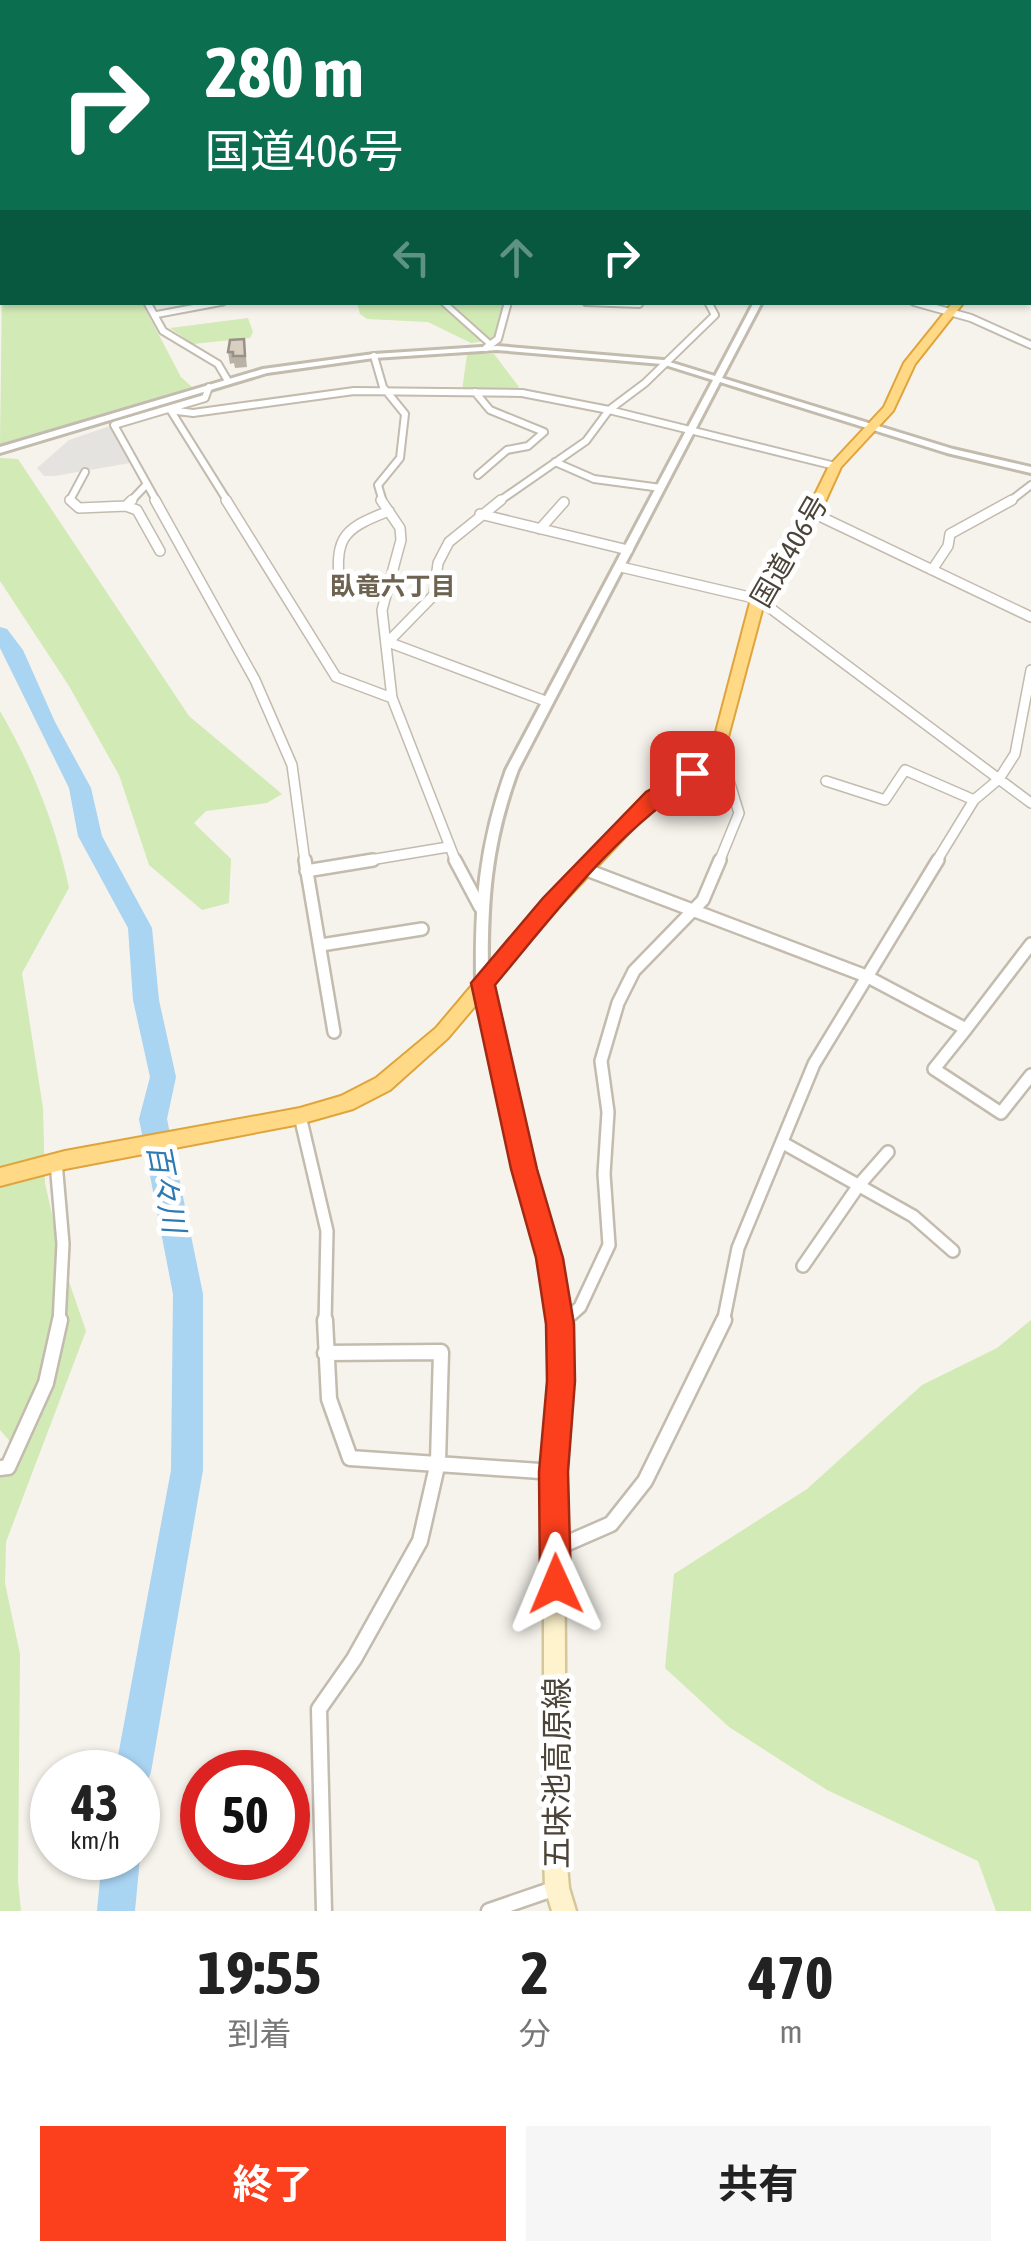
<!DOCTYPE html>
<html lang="ja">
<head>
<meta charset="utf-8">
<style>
	:root { --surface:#fff; --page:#f6f6f6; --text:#222; --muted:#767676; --accent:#fc3f1d }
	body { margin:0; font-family:"Asap Condensed","Noto Sans JP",sans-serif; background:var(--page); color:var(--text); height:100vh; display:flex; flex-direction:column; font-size:38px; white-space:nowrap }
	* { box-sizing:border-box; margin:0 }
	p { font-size:32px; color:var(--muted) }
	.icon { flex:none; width:55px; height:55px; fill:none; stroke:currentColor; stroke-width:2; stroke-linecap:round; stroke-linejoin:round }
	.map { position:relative; height:1911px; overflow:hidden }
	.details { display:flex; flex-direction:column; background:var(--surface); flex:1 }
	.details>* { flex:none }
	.top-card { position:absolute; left:0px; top:0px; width:1032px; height:305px; box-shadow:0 2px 8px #0004; background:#0b6e4f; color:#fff; overflow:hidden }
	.speed { position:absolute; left:30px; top:1750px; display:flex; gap:20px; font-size:50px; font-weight:700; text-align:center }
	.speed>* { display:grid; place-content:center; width:130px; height:130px; border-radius:50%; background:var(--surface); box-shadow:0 2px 8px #0004; line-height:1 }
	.speed small { font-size:25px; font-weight:400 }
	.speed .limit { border:15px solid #d22; background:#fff; color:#111 }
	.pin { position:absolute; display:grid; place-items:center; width:85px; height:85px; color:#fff; margin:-42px; border-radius:20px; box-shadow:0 5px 15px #0006 }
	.me { position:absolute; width:110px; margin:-55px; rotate:359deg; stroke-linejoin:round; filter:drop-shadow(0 0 8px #0008) }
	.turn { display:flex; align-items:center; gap:35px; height:210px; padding:0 40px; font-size:45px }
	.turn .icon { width:130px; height:130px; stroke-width:2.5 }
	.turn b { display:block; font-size:70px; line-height:85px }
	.lanes { display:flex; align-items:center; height:95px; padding:0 40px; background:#0003; justify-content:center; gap:50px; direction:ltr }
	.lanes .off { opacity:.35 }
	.eta { display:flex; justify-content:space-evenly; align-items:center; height:170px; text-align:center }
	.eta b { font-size:60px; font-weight:700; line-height:70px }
	.primary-button { display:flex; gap:20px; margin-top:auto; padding:20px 40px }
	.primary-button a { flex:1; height:115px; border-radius:0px; background:var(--accent); color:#fff; font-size:40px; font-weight:700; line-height:115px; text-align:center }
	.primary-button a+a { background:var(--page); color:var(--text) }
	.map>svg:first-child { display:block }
	.green { fill:#d2eab5 }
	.parking { fill:#e5e3e0 }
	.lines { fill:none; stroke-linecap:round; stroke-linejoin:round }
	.river { fill:#a9d4f2; fill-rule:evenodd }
	.pedestrian-casing { stroke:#c2bbae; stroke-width:9 }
	.minor-far4-casing { stroke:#c2bbae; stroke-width:8 }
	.minor-far3-casing { stroke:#c2bbae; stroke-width:10 }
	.minor-far2-casing { stroke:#c2bbae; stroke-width:12 }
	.minor-far1-casing { stroke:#c2bbae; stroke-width:16 }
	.minor-casing { stroke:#c2bbae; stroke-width:19 }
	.tertiary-casing { stroke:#c2bbae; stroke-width:6 }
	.secondary-casing { stroke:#d6c79b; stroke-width:5 }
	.trunk-casing { stroke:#e0a43c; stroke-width:4 }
	.pedestrian { stroke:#fff; stroke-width:5 }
	.minor-far4 { stroke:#fff; stroke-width:5 }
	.minor-far3 { stroke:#fff; stroke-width:6 }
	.minor-far2 { stroke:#fff; stroke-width:9 }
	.minor-far1 { stroke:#fff; stroke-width:11 }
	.minor { stroke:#fff; stroke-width:14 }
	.tertiary { fill:#fff; fill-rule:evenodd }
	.secondary { fill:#fff3cd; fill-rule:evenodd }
	.trunk { fill:#ffd985; fill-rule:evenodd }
	.wall { fill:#bab2a6 }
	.shaded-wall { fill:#979187 }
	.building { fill:#d8cfc1; stroke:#979187; stroke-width:2.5 }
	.route { fill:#fc3f1d; stroke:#a42913; stroke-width:2.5 }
	.labels { text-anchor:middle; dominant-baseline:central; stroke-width:10; stroke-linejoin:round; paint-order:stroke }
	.far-neighbourhood-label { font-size:25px; font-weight:bold; fill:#6e6250; stroke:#fff }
	.street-label { font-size:28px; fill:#4b4439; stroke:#fff }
	.water-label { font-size:30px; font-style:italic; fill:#2e7ab2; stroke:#fff }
	.near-street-label { font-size:32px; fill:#4b4439; stroke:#fff }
</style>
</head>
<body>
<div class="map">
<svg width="1031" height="1911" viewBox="0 0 1031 1911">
	<rect width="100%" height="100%" fill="#f6f3ec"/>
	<path class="green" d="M2 290V302L142 303 181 377 192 387 0 444Z
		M508 302 498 339 471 343 428 322 367 319 360 314 357 303Z
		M248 318 253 332 250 338 193 344 170 328Z
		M472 353 494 354 519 387 512 391 462 390 467 355Z
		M0 458 18 459 189 716 282 794 267 803 206 811 194 823 231 859 229 903 202 910 149 865 119 775 69 686 0 581Z
		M0 711C32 766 56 825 69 888L22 973 43 1108 45 1183 63 1264 86 1331 6 1542 5 1583 20 1654 18 1881 21 1911H0V1468L22 1455 0 1430Z
		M1031 1320V1911H996L978 1861 827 1790 729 1727 665 1668 674 1574 807 1489 922 1385 997 1348Z"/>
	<path class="parking" d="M110 426 130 463 55 476H44L37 468 69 440Z"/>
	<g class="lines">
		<path class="river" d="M0 627 7 629 23 650 55 722 91 788 102 836 152 928 159 1000 176 1077 167 1119 203 1294V1470L151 1772 146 1785 138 1788V1772H115L171 1470 173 1294 139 1119 150 1077 133 1000 128 928 78 836 69 788 0 648Z
			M138 1852 140 1858 135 1911H97L102 1858H138Z"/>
		<defs>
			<path id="pedestrian" d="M443 302 490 344
				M154 315 223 302"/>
			<path id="minor-far4" d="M312 0 317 2
				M0 1 38 2"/>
			<path id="minor-far3" d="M147 302 163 331 218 364 228 381
				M586 302 639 304
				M914 302 971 318 1031 345
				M486 348 498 339 508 302
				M374 356 383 387 405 414 400 458 378 485 383 502
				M475 392 490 410 544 432 528 446 507 450 478 475
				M171 411 228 502
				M177 411 193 413 354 391 522 393 609 410 835 466
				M555 462 594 479 661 488
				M73 502 70 500 85 472
				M130 502 147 484
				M157 502 114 425 205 398 209 387
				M498 502 586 441 609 410 645 383 715 315 708 302
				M1009 502 1031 485"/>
			<path id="minor-far2" d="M70 500 79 508 126 506 132 500
				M155 500 255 680 292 765 305 862
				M226 500 336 677 392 698
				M381 500 400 528 401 540 382 610 392 698 456 862
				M126 506 137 510 160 551
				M813 513 1031 617
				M480 514 628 550
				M540 529 564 502
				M621 567 758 599 1031 803
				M932 570 948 546 950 534 1012 500
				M385 594 340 592C335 539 339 530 389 511
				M388 642 434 595 438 563 449 542 501 500
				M388 642 548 702
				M826 781 885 800 905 770 974 800
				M358 862 448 847
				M719 862 739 813 719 748
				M936 862 974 800 999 779 1015 754 1031 670"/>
			<path id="minor-far1" d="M305 860 334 1032
				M455 860 480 907
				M587 870 866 976 966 1029 934 1069 1001 1113 1031 1075
				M306 871 373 860
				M321 945 422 929
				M966 1029 1031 944
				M300 1116 327 1231 325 1323
				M783 1143 913 1216 953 1251
				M56 1162 63 1244 59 1323
				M803 1266 859 1185 888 1152
				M562 1323 580 1307 609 1245 604 1174 608 1112 601 1061 618 1003 634 971 703 900 720 860
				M723 1323 738 1248 814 1064 938 860"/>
			<path id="minor" d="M325 1320 329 1399 350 1458 554 1472
				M561 1324 565 1320
				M0 1468 8 1467 46 1383 60 1320
				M556 1548 611 1524 645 1481 724 1320
				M324 1911 319 1709 354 1659 420 1541 438 1462 441 1352 325 1353
				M489 1911 556 1888"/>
			<path id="tertiary" d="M152 0H158L159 2H154Z
				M931 0H937L938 2H933Z
				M1030 24H1031V28H1030Z
				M2 53V57L0 58V54Z
				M754 302H762L722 378 953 449 1031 467V473L947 453 720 382 518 770C490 846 487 903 488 983L486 987H478L476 983C475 903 479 846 506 770L713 380 662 364 497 350 374 358 267 373 0 453V447L263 369 374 354 497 346 663 360 715 376Z"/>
			<path id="secondary" d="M482 977 487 979 490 983 532 1169 559 1258 569 1325 564 1472 566 1854 569 1888 576 1911H552L545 1888 544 1854V1472L551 1325 541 1258 516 1169 474 983 477 979Z"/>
			<path id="trunk" d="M1031 111V117L1030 118V112Z
				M953 302H964L915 364 893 411 841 467 820 513 765 599 724 752 714 765 659 801 557 909 448 1038 390 1090 353 1109 300 1124 65 1169 0 1186V1168L65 1151 300 1108 341 1096 376 1078 436 1028 545 899 647 793 704 757 712 747 751 599 806 513 829 466 884 407 904 363Z"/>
		</defs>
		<use href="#pedestrian" class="pedestrian-casing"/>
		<use href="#minor-far4" class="minor-far4-casing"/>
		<use href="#minor-far3" class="minor-far3-casing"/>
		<use href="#minor-far2" class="minor-far2-casing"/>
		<use href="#minor-far1" class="minor-far1-casing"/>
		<use href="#minor" class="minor-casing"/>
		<use href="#tertiary" class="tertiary-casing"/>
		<use href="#secondary" class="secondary-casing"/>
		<use href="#trunk" class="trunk-casing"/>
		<use href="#pedestrian" class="pedestrian"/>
		<use href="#minor-far4" class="minor-far4"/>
		<use href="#minor-far3" class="minor-far3"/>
		<use href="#minor-far2" class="minor-far2"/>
		<use href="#minor-far1" class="minor-far1"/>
		<use href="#minor" class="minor"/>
		<use href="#tertiary" class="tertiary"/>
		<use href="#secondary" class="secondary"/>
		<use href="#trunk" class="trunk"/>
	</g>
	<path class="wall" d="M244 339 247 367 235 368 234 363 230 364 228 352Z"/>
	<path class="shaded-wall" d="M0 121H2V143H0Z"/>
	<path class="building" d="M0 100 2 105V121H0Z
		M244 339 245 356H233V352H228L230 340Z"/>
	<path class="route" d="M692 766 703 773 700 778C618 829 556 912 495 985L537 1169 563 1258 574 1324 575 1381 568 1472 571 1584 567 1595 556 1600 545 1595 540 1584 539 1472 547 1381 546 1324 536 1258 511 1169 471 983 543 898 646 792Z"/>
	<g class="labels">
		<g class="far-neighbourhood-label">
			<text x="393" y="586">臥竜六丁目</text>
		</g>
		<g class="street-label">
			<text transform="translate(789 551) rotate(-60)">国道406号</text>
		</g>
		<g class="water-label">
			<text transform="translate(167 1188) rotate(79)">百々川</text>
		</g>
		<g class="near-street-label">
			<text transform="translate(556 1773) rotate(-90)">五味池高原線</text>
		</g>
	</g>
</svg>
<div class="speed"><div>43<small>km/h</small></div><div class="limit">50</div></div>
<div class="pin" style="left:692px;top:773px;background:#d93025"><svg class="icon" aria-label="arrive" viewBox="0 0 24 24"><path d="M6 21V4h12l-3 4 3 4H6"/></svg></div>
<svg class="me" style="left:556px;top:1584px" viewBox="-20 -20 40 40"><path d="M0-17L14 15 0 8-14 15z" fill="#fc3f1d" stroke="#fff" stroke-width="4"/></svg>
<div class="top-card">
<div class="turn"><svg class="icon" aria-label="right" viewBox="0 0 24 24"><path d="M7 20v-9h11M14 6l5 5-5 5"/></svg><div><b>280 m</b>国道406号</div></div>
<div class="lanes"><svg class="icon off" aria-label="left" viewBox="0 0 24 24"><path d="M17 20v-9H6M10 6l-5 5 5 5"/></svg><svg class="icon off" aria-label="ahead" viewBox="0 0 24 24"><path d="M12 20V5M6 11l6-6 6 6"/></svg><svg class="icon" aria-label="right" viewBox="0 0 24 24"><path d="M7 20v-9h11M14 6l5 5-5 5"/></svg></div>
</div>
</div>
<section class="details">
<div class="eta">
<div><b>19:55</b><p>到着</p></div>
<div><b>2</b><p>分</p></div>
<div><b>470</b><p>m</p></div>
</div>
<div class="primary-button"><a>終了</a><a>共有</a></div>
</section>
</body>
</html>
